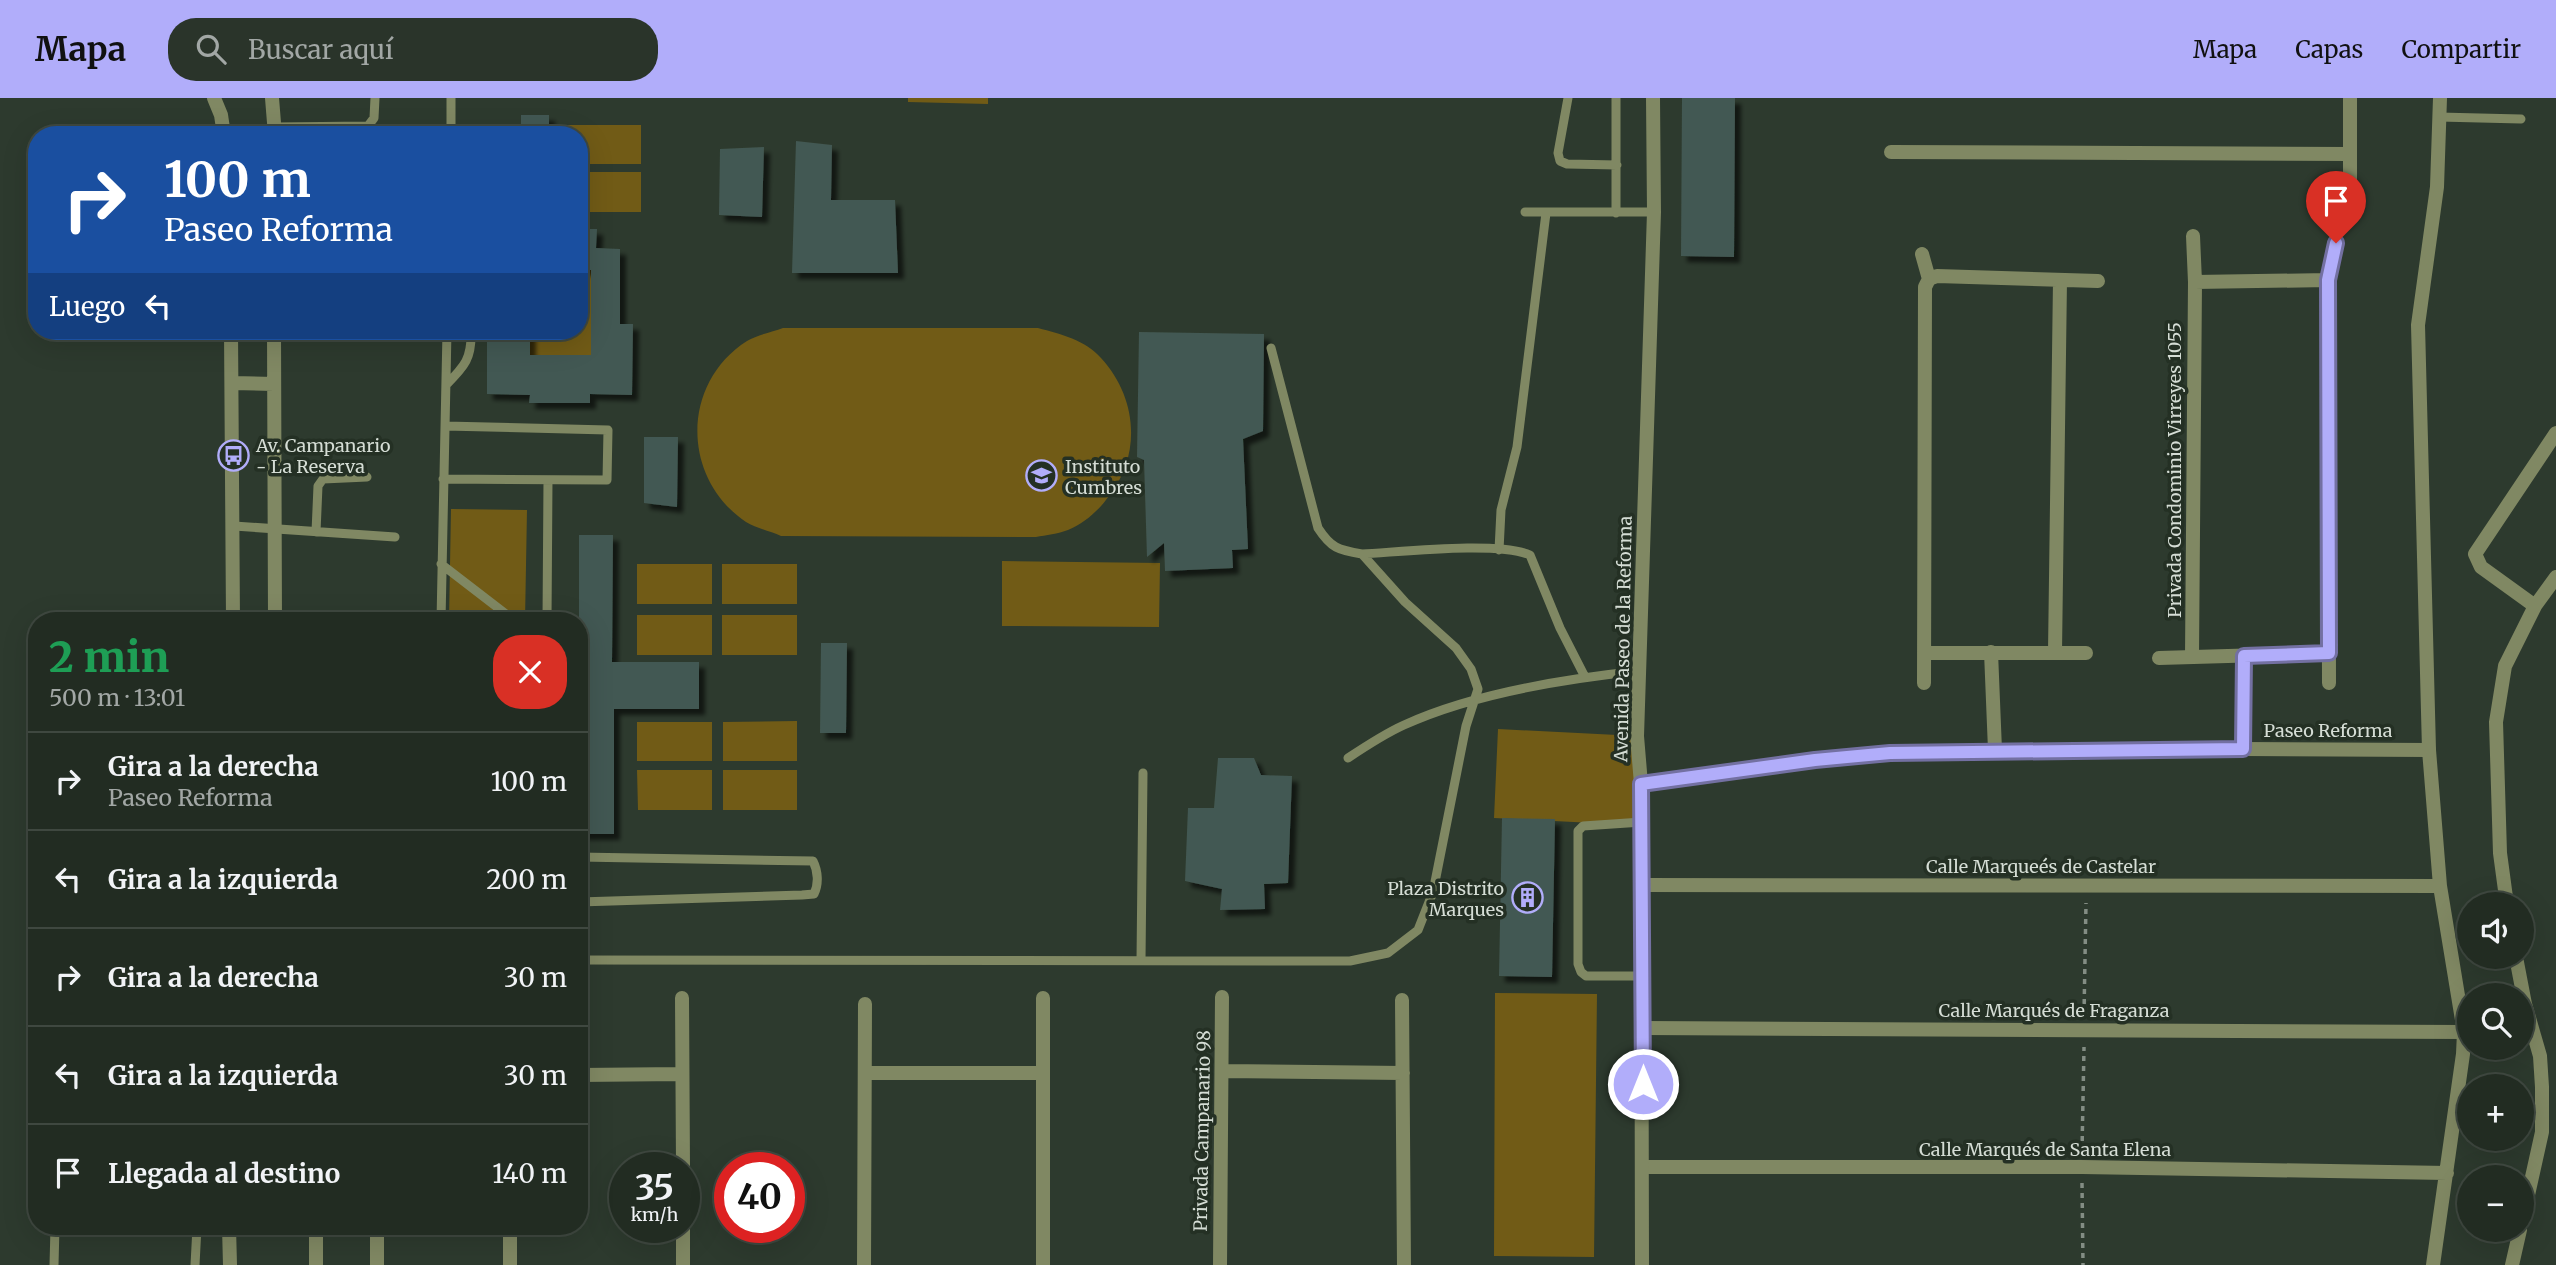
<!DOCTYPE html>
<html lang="es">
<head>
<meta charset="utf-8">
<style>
	:root { --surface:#222c22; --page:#2a342a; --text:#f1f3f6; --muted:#a2a7a5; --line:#3f4840; --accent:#b1adfa }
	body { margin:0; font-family:Merriweather,serif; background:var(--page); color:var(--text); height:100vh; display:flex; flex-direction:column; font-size:26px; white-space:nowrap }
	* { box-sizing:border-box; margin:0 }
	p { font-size:23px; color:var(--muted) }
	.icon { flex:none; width:38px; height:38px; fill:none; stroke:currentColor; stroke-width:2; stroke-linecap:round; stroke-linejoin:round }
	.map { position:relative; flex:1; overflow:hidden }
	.sheet { position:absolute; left:28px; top:514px; width:560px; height:623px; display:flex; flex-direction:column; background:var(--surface); border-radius:28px; box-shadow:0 7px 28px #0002,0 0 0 2px var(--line) }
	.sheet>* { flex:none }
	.guide { position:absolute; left:28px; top:28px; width:560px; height:214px; border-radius:28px; box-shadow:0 7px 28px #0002,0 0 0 2px var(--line); background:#1a4fa0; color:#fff; overflow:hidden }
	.buttons { position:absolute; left:2457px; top:794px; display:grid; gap:14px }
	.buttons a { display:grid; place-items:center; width:77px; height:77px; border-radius:50%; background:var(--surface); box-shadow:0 7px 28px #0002,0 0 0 2px var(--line); font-size:35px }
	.speed { position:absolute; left:609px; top:1054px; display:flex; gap:14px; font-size:35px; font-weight:700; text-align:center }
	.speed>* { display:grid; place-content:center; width:91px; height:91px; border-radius:50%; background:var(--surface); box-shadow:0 7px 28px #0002,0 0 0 2px var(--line); line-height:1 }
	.speed small { font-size:18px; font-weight:400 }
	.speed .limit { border:10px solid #d22; background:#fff; color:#111 }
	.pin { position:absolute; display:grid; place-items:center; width:60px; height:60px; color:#fff; margin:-72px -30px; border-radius:50% 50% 50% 0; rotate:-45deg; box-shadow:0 0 7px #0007 }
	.pin .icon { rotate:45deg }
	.me { position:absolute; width:77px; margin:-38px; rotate:0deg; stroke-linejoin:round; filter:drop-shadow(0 0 5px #0008) }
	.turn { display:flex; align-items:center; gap:24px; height:147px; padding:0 21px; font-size:32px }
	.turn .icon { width:91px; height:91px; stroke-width:2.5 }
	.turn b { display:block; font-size:49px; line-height:60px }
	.then { display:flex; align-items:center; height:66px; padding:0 21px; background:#0003; gap:14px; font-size:26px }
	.round { display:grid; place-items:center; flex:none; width:74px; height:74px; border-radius:28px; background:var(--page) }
	.head { display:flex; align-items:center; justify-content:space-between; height:119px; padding:0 21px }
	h1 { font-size:42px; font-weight:800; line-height:52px; color:#1e9e55 }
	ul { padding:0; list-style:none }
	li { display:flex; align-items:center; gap:21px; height:98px; padding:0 21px; border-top:2px solid var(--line) }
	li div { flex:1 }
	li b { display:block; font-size:26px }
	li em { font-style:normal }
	header { display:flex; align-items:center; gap:42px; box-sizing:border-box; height:98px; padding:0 35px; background:var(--accent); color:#111 }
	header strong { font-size:33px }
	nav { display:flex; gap:38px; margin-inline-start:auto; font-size:24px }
	.search { width:490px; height:63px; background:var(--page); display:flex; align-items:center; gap:18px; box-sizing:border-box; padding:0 24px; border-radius:28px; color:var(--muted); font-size:26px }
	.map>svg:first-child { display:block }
	.green { fill:#715b16 }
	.building { fill:#435852; filter:url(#shadow) }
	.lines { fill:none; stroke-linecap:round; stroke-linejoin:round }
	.path { stroke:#838d84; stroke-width:3.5; stroke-dasharray:5 5; stroke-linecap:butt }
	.service { stroke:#808863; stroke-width:9 }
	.minor { stroke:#808863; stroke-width:14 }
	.tertiary { stroke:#808863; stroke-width:14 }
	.route-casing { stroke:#7370a2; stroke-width:18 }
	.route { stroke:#b1adfa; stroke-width:12 }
	.labels { text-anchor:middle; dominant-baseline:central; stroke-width:7; stroke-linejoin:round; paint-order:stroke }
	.poi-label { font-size:18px; fill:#d5ddd5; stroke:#243024; text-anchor:start }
	.street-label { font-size:18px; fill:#d5ddd5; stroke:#243024 }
</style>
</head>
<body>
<header>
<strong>Mapa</strong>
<div class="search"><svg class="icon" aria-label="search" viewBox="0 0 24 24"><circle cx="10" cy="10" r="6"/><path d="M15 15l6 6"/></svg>Buscar aquí</div>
<nav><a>Mapa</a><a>Capas</a><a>Compartir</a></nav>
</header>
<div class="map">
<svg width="2556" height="1167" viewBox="0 0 2556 1167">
	<defs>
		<filter id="shadow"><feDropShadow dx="6" dy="6" stdDeviation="2" flood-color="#0009"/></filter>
	</defs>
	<rect width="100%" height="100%" fill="#2d3a2e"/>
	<path class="green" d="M908 0H988V6L908 4Z
		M567 27H641V66H579V37H567Z
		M579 74H641V114H579Z
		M579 172H591V257H530V233H579Z
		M783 230H1038C1061 236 1085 242 1101 260 1137 299 1142 356 1109 398 1099 412 1085 425 1068 432 1058 436 1046 437 1036 439L781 438C770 433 756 430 746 424 681 380 681 285 747 243 757 237 772 234 783 230Z
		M451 411 527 412 525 523H449Z
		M1002 463 1160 465 1159 529 1002 528Z
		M637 466H712V506H637Z
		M722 466H797V506H722Z
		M637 517H712V557H637Z
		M722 517H797V557H722Z
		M797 623V663H723V624Z
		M637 624H712V663H637Z
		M1498 631 1637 638 1633 727 1494 720Z
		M637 672H712V712H638Z
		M723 672H797V712H723Z
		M1495 895 1597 896 1594 1159 1494 1158Z"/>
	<path class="building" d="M1682 0H1735L1734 159 1681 158Z
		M521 17H549V37H521Z
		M796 43 832 47 831 102H895L898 175H792Z
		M764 49 762 119 719 117 720 51Z
		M579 131H597L596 150 620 151V226H633L632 297 590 296V305H529L530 297 487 296V233H530V257H591V172H579Z
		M1139 234 1264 236 1263 333 1243 341 1248 451 1232 452 1233 470 1165 473 1164 445 1147 459 1144 362 1137 359Z
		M644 339H678L677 409 644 405Z
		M579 437H613L612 564H699V611H614V736H579Z
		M821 545H847L846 635H820Z
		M1218 660H1254L1261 677 1292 678 1288 785 1264 786 1265 811 1220 812 1222 791 1185 783 1188 710H1214Z
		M1502 720 1555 721 1552 879 1499 878Z"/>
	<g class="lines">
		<path class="path" d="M2084 916 2086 805
			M2082 1053 2084 949
			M2082 1085 2083 1167"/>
		<path class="service" d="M1568 0 1558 55 1560 63 1567 66 1617 67
			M2439 19 2521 21
			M275 29 368 28 374 20 375 0
			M451 37V0
			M1525 114H1654
			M1616 115V0
			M1271 250 1318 430C1331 450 1338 452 1362 456 1401 454 1498 443 1530 457L1560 530 1585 579
			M446 287C465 268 472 260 471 233
			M443 381 607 382 608 332 445 328
			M234 428 395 439
			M316 434 318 388 323 381 367 379
			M1499 452 1501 412 1517 349 1546 115
			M441 466 515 523
			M441 523 447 233
			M547 523 548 382
			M1348 660C1366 648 1384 636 1404 627 1474 595 1563 581 1639 573
			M1642 724 1583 728 1578 733V866L1581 874 1586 878H1643
			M579 759 813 763C818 773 819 786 814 796L802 797 579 804
			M579 862 1350 863 1388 855 1418 832 1433 794 1466 628 1478 591 1471 571 1456 550 1405 504 1362 456
			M1141 862 1143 675
			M54 1167 55 1129
			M195 1167 197 1129"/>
		<path class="minor" d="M2350 0V98
			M1891 54 2350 56
			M1922 156 1929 181 1925 189 1924 585
			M1929 181 1937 178 2098 183
			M2195 184 2328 182
			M2535 508 2481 469 2475 456 2556 335
			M1991 554 1995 652
			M2055 554 2060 182
			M1924 555H2086
			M2192 559 2195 184 2193 138
			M2159 560 2329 555
			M2329 585 2328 182 2336 145
			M2243 651 2244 558
			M2429 652 2440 788 2464 934 2463 956 2433 1167
			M1641 686 1637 638 1654 114 1653 0
			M1643 787 2440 788
			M2507 807 2500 755 2496 624 2505 568 2535 508 2556 479
			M2516 859 2525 906 2540 958 2542 989V1034L2522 1124
			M682 900 683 1069
			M1043 900V1167
			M1402 902 1404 1167
			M1643 930 2464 934
			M1222 973 1403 975
			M865 975H1043
			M579 977 682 976
			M1643 1069H2082L2447 1075
			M377 1129V1167
			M510 1129V1167
			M683 1129V1167
			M864 1167 865 906
			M1220 1167 1222 899
			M2512 1167 2520 1132"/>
		<path class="tertiary" d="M214 0 221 17 224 37
			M272 0 275 37
			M231 233 233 523
			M274 233 275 523
			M232 285 274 286
			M229 1129 230 1167
			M316 1129V1167
			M1642 1167 1641 686 1815 661 1890 655 2243 651 2429 652 2418 227 2437 89 2440 0"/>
	</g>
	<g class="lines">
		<defs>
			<path id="route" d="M1643 986 1641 686 1815 662 1890 655 2243 651 2244 558 2329 555 2328 182 2336 145"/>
		</defs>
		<use href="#route" class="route-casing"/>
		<use href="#route" class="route"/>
	</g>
	<defs>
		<symbol id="bus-ring" viewBox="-11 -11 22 22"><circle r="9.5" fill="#243024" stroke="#b1adfa" stroke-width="1.5"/><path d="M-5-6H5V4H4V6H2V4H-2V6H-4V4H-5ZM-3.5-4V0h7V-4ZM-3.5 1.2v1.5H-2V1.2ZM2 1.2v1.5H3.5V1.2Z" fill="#b1adfa"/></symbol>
		<symbol id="school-ring" viewBox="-11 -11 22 22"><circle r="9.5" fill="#243024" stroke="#b1adfa" stroke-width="1.5"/><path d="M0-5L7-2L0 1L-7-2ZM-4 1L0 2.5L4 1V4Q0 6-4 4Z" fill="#b1adfa"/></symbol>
		<symbol id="building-ring" viewBox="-11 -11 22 22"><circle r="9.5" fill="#243024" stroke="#b1adfa" stroke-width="1.5"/><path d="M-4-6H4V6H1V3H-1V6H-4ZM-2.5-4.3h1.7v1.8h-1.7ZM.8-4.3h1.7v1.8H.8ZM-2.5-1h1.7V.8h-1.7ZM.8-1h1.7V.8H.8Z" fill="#b1adfa"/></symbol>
	</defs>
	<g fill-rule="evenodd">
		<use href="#bus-ring" x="216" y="340" width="35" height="35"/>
		<use href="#school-ring" x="1024" y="360" width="35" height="35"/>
		<use href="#building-ring" x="1510" y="782" width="35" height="35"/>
	</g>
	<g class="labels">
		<g class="poi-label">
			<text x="256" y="347">Av. Campanario<tspan x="256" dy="21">- La Reserva</tspan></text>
			<text x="1065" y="368">Instituto<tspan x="1065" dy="21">Cumbres</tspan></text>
			<text x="1504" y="790" text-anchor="end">Plaza Distrito<tspan x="1504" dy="21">Marques</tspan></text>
		</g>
		<g class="street-label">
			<text transform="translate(2174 372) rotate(-90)">Privada Condominio Virreyes 1055</text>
			<text transform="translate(1623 541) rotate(-89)">Avenida Paseo de la Reforma</text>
			<text x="2328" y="632">Paseo Reforma</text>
			<text x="2041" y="768">Calle Marqueés de Castelar</text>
			<text x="2054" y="912">Calle Marqués de Fraganza</text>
			<text transform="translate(1202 1033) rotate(-89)">Privada Campanario 98</text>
			<text x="2045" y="1051">Calle Marqués de Santa Elena</text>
		</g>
	</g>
</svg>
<div class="buttons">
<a><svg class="icon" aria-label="sound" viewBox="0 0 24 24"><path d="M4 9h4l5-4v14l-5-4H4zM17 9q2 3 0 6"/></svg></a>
<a><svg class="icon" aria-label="search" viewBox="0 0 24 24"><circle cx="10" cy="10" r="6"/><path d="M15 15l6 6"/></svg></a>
<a>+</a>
<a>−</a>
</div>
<div class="speed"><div>35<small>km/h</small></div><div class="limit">40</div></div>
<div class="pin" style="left:2336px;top:145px;background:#d93025"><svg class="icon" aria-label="arrive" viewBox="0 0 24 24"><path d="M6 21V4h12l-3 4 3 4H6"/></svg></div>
<svg class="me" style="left:1643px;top:986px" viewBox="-20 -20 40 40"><circle r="17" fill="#b1adfa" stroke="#fff" stroke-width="3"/><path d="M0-11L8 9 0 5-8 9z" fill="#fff"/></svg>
<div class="guide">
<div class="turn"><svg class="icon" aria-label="right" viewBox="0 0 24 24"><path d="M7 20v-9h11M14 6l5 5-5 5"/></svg><div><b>100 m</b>Paseo Reforma</div></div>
<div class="then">Luego<svg class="icon" aria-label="left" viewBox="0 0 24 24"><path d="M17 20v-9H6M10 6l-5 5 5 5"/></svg></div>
</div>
<section class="sheet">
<div class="head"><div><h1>2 min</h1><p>500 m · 13:01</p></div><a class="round" style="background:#d93025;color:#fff"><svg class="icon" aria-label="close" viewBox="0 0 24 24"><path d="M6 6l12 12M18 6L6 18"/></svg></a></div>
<ul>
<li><svg class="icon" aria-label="right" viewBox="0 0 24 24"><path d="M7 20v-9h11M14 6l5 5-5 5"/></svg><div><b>Gira a la derecha</b><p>Paseo Reforma</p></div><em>100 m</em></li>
<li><svg class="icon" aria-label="left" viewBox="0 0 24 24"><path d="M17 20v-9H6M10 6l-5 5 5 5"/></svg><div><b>Gira a la izquierda</b></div><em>200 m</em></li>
<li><svg class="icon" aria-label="right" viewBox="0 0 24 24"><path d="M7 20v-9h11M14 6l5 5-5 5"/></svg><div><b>Gira a la derecha</b></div><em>30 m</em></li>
<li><svg class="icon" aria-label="left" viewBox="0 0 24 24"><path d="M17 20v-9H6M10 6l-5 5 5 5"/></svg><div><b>Gira a la izquierda</b></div><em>30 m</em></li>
<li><svg class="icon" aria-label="arrive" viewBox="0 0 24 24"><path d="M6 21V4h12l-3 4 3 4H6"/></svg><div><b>Llegada al destino</b></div><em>140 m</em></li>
</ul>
</section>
</div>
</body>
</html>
